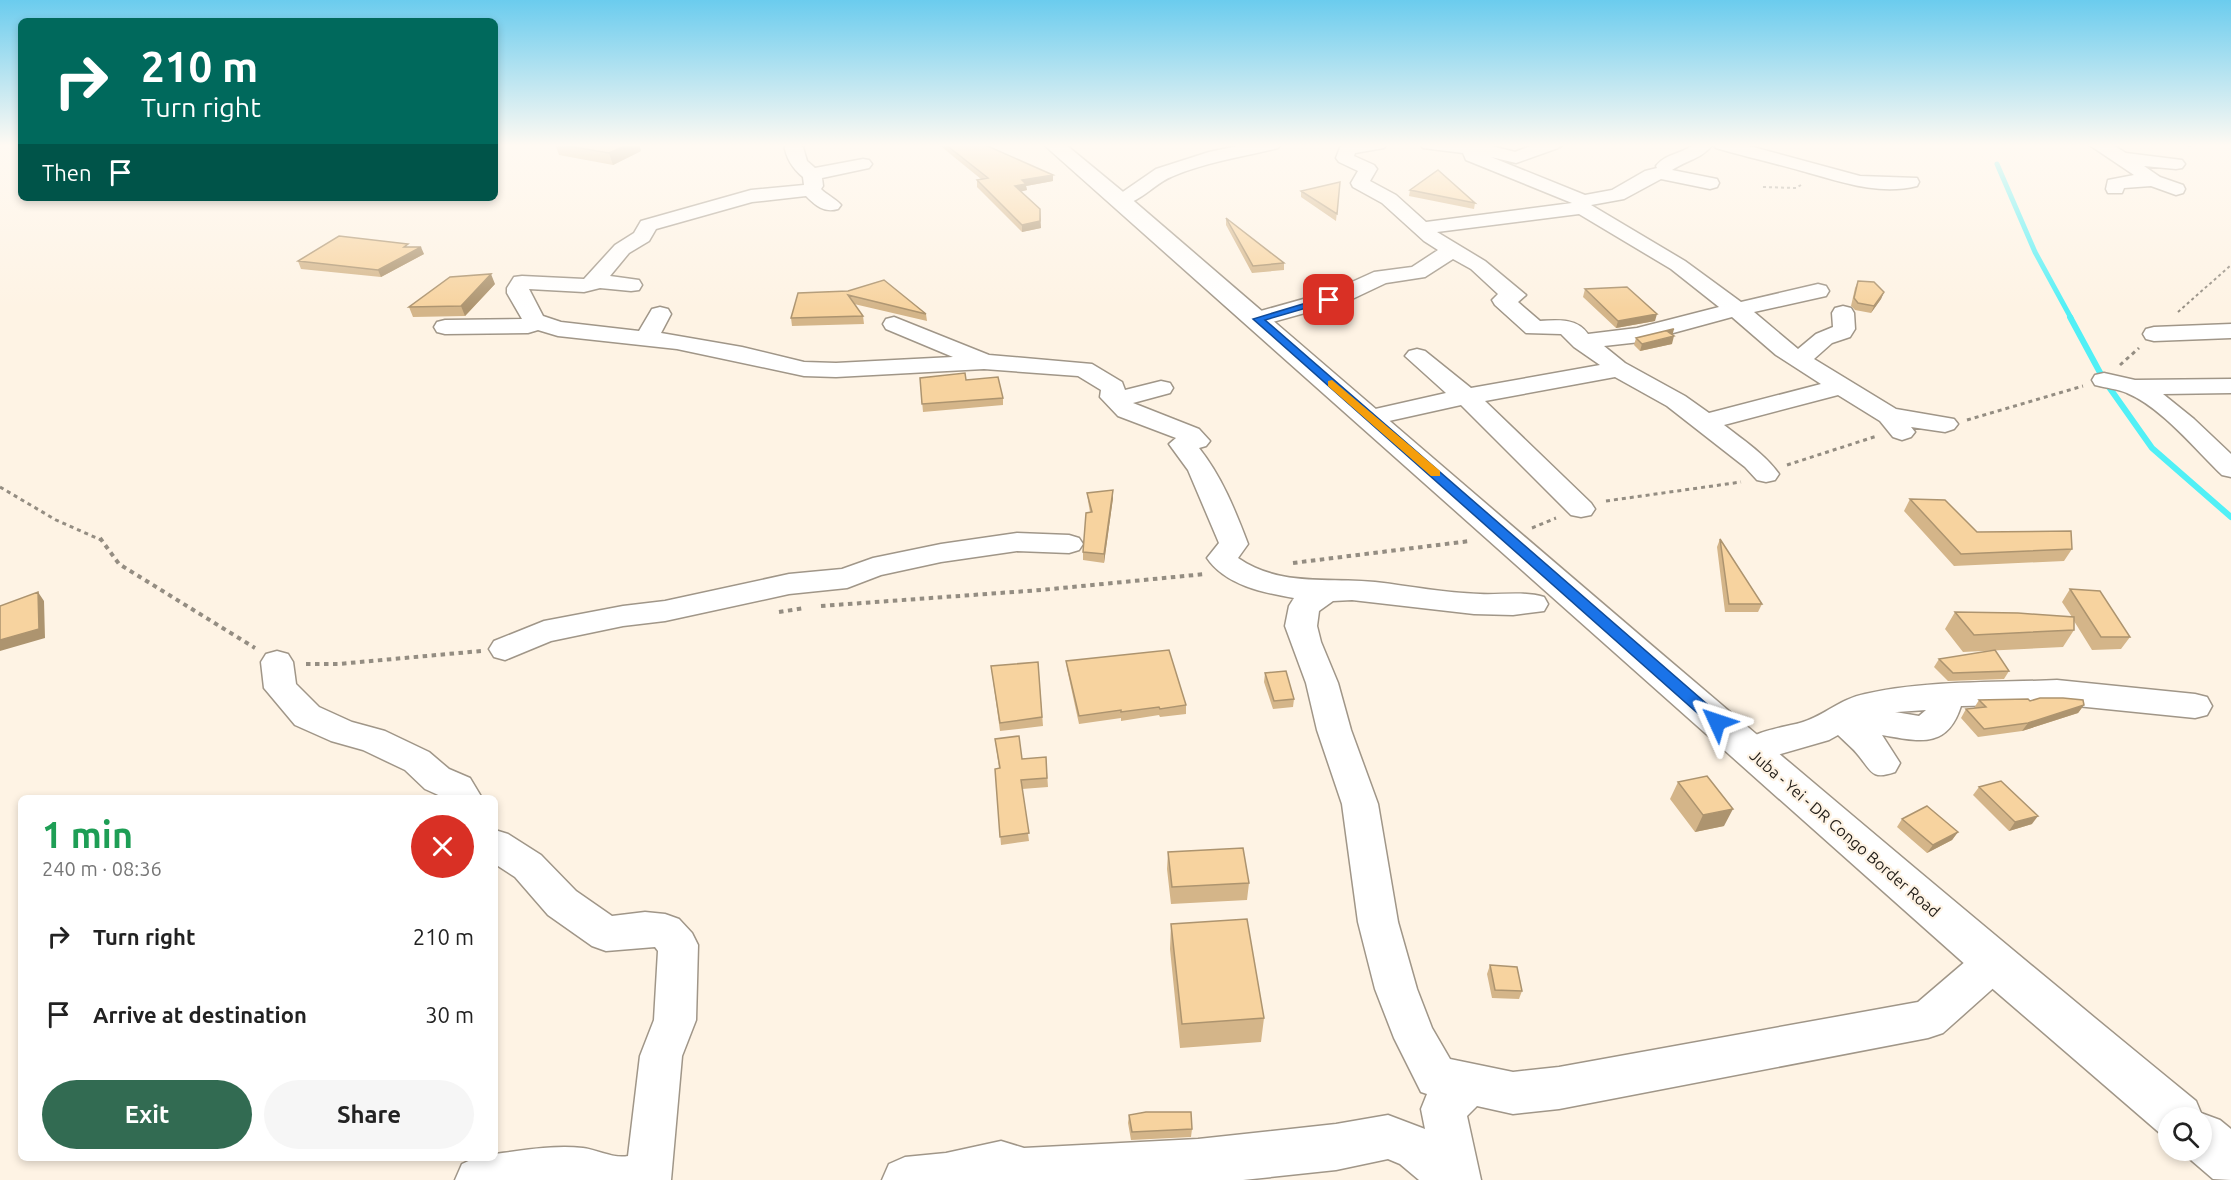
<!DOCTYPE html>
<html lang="en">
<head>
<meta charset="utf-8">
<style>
	:root { --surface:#fff; --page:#f6f6f6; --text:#222; --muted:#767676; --accent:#326b52 }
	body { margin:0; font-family:Ubuntu,sans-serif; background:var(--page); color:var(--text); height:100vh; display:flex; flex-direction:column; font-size:22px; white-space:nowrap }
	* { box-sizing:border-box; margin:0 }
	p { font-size:20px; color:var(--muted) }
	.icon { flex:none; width:33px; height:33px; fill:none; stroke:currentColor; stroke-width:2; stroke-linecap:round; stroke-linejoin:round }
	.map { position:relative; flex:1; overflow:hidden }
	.drawer { position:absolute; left:18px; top:795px; width:480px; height:366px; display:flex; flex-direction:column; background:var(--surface); border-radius:9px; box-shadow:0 3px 9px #0003 }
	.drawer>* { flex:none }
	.guide { position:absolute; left:18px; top:18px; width:480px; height:183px; border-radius:9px; box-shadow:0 3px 9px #0003; background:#00695c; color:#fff; overflow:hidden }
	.tools { position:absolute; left:2158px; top:1107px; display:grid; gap:12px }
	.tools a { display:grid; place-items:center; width:54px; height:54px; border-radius:50%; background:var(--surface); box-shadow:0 3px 9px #0003; font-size:30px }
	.pin { position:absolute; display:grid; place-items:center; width:51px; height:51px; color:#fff; margin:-26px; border-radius:12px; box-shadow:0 3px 9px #0006 }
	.me { position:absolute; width:66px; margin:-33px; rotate:312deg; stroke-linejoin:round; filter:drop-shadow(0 0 4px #0008) }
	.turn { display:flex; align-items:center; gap:21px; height:126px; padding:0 24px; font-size:27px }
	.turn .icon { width:78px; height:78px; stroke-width:2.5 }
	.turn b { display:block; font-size:42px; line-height:51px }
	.then { display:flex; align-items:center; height:57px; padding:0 24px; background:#0003; gap:12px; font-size:22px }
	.round { display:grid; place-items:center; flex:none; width:63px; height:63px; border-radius:32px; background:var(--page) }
	.summary { display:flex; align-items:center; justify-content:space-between; height:102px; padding:0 24px }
	h1 { font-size:36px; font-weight:600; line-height:45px; color:#1e9e55 }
	.action { display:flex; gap:12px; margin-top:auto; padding:12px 24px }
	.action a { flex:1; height:69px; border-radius:36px; background:var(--accent); color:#fff; font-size:24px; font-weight:600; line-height:69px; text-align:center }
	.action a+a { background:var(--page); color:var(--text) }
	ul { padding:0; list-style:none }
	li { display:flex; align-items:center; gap:18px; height:78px; padding:0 24px }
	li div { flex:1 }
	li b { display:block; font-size:22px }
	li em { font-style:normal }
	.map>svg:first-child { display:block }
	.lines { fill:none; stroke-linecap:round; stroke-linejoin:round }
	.stream-far1 { stroke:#51f0f6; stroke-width:5 }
	.stream { stroke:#51f0f6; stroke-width:6 }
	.minor-casing { stroke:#a09688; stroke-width:3 }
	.primary-casing { stroke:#a09688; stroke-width:3 }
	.path-far2 { stroke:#948d82; stroke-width:2; stroke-dasharray:3 3; stroke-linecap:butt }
	.path-far1 { stroke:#948d82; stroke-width:3; stroke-dasharray:4 4; stroke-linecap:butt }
	.path { stroke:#948d82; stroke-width:4; stroke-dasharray:4.5 4.5; stroke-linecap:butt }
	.minor { fill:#fff; fill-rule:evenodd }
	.primary { fill:#fff; fill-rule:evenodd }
	.wall { fill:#d4b589 }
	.shaded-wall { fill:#ad946f }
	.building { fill:#f7d39f; stroke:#ad946f; stroke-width:1.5 }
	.route { fill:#1a73e8; stroke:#114b97; stroke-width:1.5 }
	.slow { fill:#f59e0b }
	.labels { text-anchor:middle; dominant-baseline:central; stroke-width:4.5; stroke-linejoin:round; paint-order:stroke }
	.street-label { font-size:16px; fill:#221e19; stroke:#fef3e4 }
</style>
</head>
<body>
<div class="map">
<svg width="2231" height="1180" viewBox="0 0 2231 1180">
	<rect width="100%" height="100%" fill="#fef3e4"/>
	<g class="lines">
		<path class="stream-far1" d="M1997 164 2035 252 2071 318"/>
		<path class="stream" d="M2070 317 2104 380 2152 448 2231 517"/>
		<defs>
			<path id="minor" d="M784 144H802L807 161 815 168 863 159 869 160 872 164 869 168 822 178 823 186 821 189C827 195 836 199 841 205L838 209C824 213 816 206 806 196L752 202 656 229 649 241 629 253 610 276 639 280 642 285 639 290 631 291 600 288 584 292 529 289 543 316 561 322 639 331 652 309 660 307 668 309 671 314 661 333 742 347 804 362 836 363 953 357 886 329 883 324 886 319 894 317 989 355 1092 364 1122 382 1125 390 1161 381 1170 383 1173 388 1170 393 1133 403 1199 429 1210 441 1206 446 1199 448C1222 477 1235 510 1248 544L1238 558C1280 587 1328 577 1375 582 1410 586 1445 593 1480 594 1501 595 1524 591 1544 597L1548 604 1544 611 1513 615 1474 614 1352 600 1333 601 1319 611 1317 626 1321 642 1338 683 1351 730 1378 804 1398 922 1417 989 1432 1028 1450 1059 1513 1072 1559 1067 1918 1002 1980 949 1994 944 2008 949 2014 962 2008 975 1943 1033 1928 1038 1559 1109 1513 1114 1477 1106 1467 1116 1481 1180H1419L1400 1164 1388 1159 1336 1170 1243 1180H882L889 1164 905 1157 946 1153 1001 1141 1024 1148 1198 1139 1336 1124 1388 1115 1425 1129 1421 1109 1427 1094 1421 1092 1394 1038 1375 989 1358 922 1342 804 1317 730 1306 683 1285 626 1289 606 1294 598C1264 593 1225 585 1207 558L1219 543 1188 470 1169 444 1176 438 1118 416 1100 397 1101 390 1078 376 984 369 836 377 804 376 677 349 558 336 538 330 528 333 445 334 437 332 434 327 437 322 445 320 522 319 507 293V288L514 277 522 276 584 279 615 245 634 233 641 221 751 190 804 185 803 177C792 168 786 158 784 144Z
				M1247 144H1281L1278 148C1242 157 1205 162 1171 177 1153 184 1135 209 1114 204L1111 200 1156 169 1209 152Z
				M1346 144H1387L1384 148 1355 153 1354 156 1374 165 1377 169 1370 181 1396 195 1426 222 1572 203 1466 160 1463 153 1423 148 1420 144H1484L1515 152 1536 144H1561L1558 148 1516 163 1491 157 1585 195 1612 190 1645 171 1657 168 1656 166C1666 153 1683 154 1694 144H1713C1702 159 1687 160 1672 170L1717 179 1719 183 1717 187 1710 189 1661 179 1624 199 1591 205 1685 261 1741 302 1818 284 1826 286 1829 291 1826 296 1754 312 1798 349 1816 334 1833 327 1832 313 1835 308 1843 306 1851 308 1854 313 1855 329 1850 337 1832 343 1814 359 1896 409 1954 419 1958 424 1954 429 1945 432 1911 427 1915 432 1911 437 1902 440 1893 437 1880 421 1838 395 1724 425C1743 440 1765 454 1779 474L1775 480 1766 482 1757 480 1745 467 1667 406 1615 377 1485 401 1591 503 1595 509 1591 515 1581 517 1571 515 1461 405 1371 425 1362 422 1358 417 1362 412 1446 393 1405 356 1409 351 1417 349 1425 351 1471 388 1600 365 1574 347 1561 334 1526 333 1495 305 1492 300 1498 294 1471 269 1453 259 1425 277 1386 283 1348 301 1258 326 1250 324 1247 319 1250 314 1332 291 1374 272 1412 267 1438 250 1424 241 1382 203 1353 187 1351 183 1358 171 1339 162 1336 158 1341 145ZM1579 214 1671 269 1719 307 1637 328 1588 334C1577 318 1558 320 1540 321L1518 302 1526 295 1485 261 1437 232ZM1732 317 1776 355 1821 384 1709 413 1685 396 1625 363 1604 346 1640 342Z
				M1713 144H1742L1860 176 1917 178 1919 182 1917 186C1878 196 1839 181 1802 171 1773 163 1744 156 1716 148Z
				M2088 144H2111L2126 153 2182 160 2185 164 2182 168 2176 169 2144 166 2160 177 2183 185 2185 189 2183 193 2176 195 2151 186 2124 188 2122 193H2108L2106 189 2108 180 2134 175Z
				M2231 324V338L2154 341 2146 339 2143 334 2146 329 2154 327Z
				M2104 373 2135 380 2231 379V393L2163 394 2194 419 2231 454V477L2222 475C2195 449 2161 407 2127 393 2118 389 2106 388 2095 385L2092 380 2095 375Z
				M1017 533 1069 535 1079 538 1083 544 1079 550 1069 553 1017 551 941 562 881 575 847 588 789 594 665 621 623 626 551 641 505 660 494 657 489 649 494 641 544 621 623 606 665 601 789 574 842 569 873 558 941 544Z
				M277 651 288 654 293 662 296 684 319 707 352 722 385 731 429 752 449 769 470 778 482 798H445L425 789 405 770 363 750 331 741 295 725 264 688 261 662 266 654Z
				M2057 680 2195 694 2207 697 2212 706 2207 715 2195 718 2057 704 1961 706C1947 750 1918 741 1882 735L1900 763 1895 772C1872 780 1872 772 1859 756 1853 748 1845 742 1838 735L1829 740 1777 755 1752 766 1740 762 1735 753C1747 730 1780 729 1803 722 1825 715 1840 699 1865 694 1928 680 1993 683 2057 680ZM1926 710 1919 716 1895 712H1897Z
				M495 830 508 834 541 855 576 891 612 916 645 912 665 914 679 919 692 933 698 945 696 1020 682 1056 671 1180H455L462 1164 475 1158H495V1154C524 1150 554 1145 583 1148 598 1150 614 1159 628 1156L640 1056 654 1020 658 951 655 947 606 951 592 946 548 915 515 877 495 864Z"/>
			<path id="primary" d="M1043 144H1065L1128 196C1482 500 1835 806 2196 1101L2201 1113 2220 1120 2231 1129V1180L2213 1179 2184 1154 2183 1150H2202V1118H2169V1138L2162 1135 1994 990Z"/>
		</defs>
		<use href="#minor" class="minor-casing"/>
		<use href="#primary" class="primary-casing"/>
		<path class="path-far2" d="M2189 144 2190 148
			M1763 187 1796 188 1801 185
			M2178 312 2231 265"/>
		<path class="path-far1" d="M2120 365 2139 348
			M1967 420 2083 386
			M1787 465 1877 436
			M0 487 56 520 101 540
			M1606 501 1741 482
			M1532 528 1556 518"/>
		<path class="path" d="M100 538 119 564 255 648
			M1293 563 1470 541
			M821 606 1041 590 1205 574
			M779 612 805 608
			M306 664H338L481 651"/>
		<use href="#minor" class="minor"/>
		<use href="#primary" class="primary"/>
	</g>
	<path class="wall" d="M555 144H639L641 151 613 165 559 155Z
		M938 144H983L1053 181 1026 186 1027 190 1021 191 1041 228 1022 232 977 187V180L981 179Z
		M1340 182 1336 221 1301 197V191Z
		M1410 190 1475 203 1474 209 1409 196Z
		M1226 218 1284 263V270L1252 273 1226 225Z
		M409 247 424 254 381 277 301 269 298 261Z
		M1858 281 1884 292 1881 299 1871 313 1855 310 1851 306 1855 288Z
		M495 284 465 316 413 317 409 307Z
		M1585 289 1655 321 1616 328 1583 297Z
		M848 291 926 314 927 321 854 304 863 316 864 324 792 326 791 318Z
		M1672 335V344L1640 351 1634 345 1636 338Z
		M920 378 1003 398V405L923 412Z
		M1087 493 1113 498 1104 563 1083 560V552L1090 512 1088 501Z
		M1910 499 1977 532 2072 549 2064 561 1954 566 1904 511Z
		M1720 539 1762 604 1758 612H1725L1717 547Z
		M2070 589 2130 637 2121 649 2092 650 2074 621V630L2063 647 1963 652 1945 629 1955 612 2072 617 2062 602Z
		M1939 659 2009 671 2004 679 1948 681 1934 667Z
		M1066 661 1186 705V714L1160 717 1159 715 1121 721V718L1079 724 1067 669Z
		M1038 662 1043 726 1000 731 991 666Z
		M1265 673 1294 699 1293 707 1273 709 1264 682Z
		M1979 700 2030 701 2084 705 2078 713 2022 731 1978 737 1961 718 1966 709 1974 708Z
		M995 739 1022 759 1046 757 1048 787 1022 789 1029 841 1001 845 995 769 999 768Z
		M1678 782 1724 826 1695 832 1670 799Z
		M1979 787 2032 824 2009 831 1973 795Z
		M1902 819 1958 832 1952 840 1927 853 1897 827Z
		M1168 852 1249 883 1247 900 1171 904 1167 869Z
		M1171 924 1264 1018 1261 1042 1180 1048 1170 949Z
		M1490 965 1522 991 1519 999 1492 998 1487 974Z
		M1129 1115 1192 1129 1191 1137 1131 1140 1128 1123Z"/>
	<path class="shaded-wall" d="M629 144H639L641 151 613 165 609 153Z
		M1561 144H1567L1560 149Z
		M1053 175V181L1026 186 1027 190 1016 193 1015 186 1022 180Z
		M1040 209 1041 228 1022 232V225Z
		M421 247 424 254 381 277 378 270Z
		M491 274 495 284 465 316 461 306Z
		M1884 292 1881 299 1871 313 1874 306Z
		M1657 314 1655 321 1616 328 1618 321Z
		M1674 329 1672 337 1667 331Z
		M1674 336 1672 344 1640 351 1642 344Z
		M1113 490V498L1104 563V554Z
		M38 592 44 601 45 638 0 651V640Z
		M2084 705 2078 713 2022 731 2028 723Z
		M1733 809 1724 826 1695 832 1703 815Z
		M2038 816 2032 824 2009 831 2015 822Z
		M1958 832 1952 840 1927 853 1933 845Z"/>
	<path class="building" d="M556 144H629L609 153Z
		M945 144H983L1053 175 1022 180 1026 184 1015 186 1040 209V221L1022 225 977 180 988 178Z
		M1438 170 1475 203 1410 190Z
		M1340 182 1337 214 1301 191Z
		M1226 218 1284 263 1253 266Z
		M339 236 408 244 404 247H421L378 270 298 261Z
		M491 274 461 306 409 307 450 277Z
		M884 280 926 314 848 295 863 316 791 318 798 293 848 291Z
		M1858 281 1874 282 1884 292 1874 306 1858 303 1854 298Z
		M1627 287 1657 314 1618 321 1585 289Z
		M1673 329H1674L1667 331 1674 336 1642 344 1636 338Z
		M965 373 966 380 998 377 1003 398 922 404 920 378Z
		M1113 490 1104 554 1083 552 1086 513 1092 512 1087 493Z
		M1910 499 1945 500 1977 532 2071 531 2072 549 1961 554Z
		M1720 539 1762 604H1729Z
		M2070 589 2100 591 2130 637H2101Z
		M38 592 39 629 0 640V606Z
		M1955 612 2018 613 2074 617V630L1974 635Z
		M1169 650 1186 705 1160 709 1159 707 1121 712V710L1079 716 1066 661Z
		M1995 650 2009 671 1953 673 1939 659Z
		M1038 662 1042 717 1000 723 991 666Z
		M1286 671 1294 699 1274 701 1265 673Z
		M2040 698H2063L2083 700 2084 705 2028 723 1984 729 1966 709 1986 707 1979 700 2028 699 2030 701Z
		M1019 736 1022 759 1046 757 1047 778 1021 780 1029 833 1000 837 995 769 1000 768 995 739Z
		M1707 776 1733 809 1703 815 1678 782Z
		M2001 781 2038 816 2015 822 1979 787Z
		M1927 806 1958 832 1933 845 1902 819Z
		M1243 848 1249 883 1172 887 1168 852Z
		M1247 919 1264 1018 1182 1024 1171 924Z
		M1490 965 1517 967 1522 991 1495 990Z
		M1146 1112H1191L1192 1129 1132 1132 1129 1115Z"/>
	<linearGradient id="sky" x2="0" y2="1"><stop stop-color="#6bccee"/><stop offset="0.47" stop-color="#fffaf3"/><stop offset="1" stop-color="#fffaf3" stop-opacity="0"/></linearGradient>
	<rect width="2231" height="309" fill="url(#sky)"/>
	<path class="route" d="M1326 297 1334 300 1265 320 1723 718 1725 722 1723 726H1712L1253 319Z"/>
	<path class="slow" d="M1332 380 1440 471V476H1431L1328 386V381Z"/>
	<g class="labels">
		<g class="street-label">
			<text transform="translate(1845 833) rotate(41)">Juba - Yei - DR Congo Border Road</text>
		</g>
	</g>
</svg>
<div class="tools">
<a><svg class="icon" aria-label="search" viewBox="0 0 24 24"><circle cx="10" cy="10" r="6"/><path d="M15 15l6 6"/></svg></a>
</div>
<div class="pin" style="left:1329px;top:300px;background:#d93025"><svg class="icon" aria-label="arrive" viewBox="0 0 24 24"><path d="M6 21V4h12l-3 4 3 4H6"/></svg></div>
<svg class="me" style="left:1717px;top:722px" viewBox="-20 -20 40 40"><path d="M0-17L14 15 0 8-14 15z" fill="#1a73e8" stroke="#fff" stroke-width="4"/></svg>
<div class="guide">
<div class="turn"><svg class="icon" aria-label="right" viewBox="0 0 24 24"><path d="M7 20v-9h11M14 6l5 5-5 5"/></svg><div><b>210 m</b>Turn right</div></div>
<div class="then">Then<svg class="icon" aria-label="arrive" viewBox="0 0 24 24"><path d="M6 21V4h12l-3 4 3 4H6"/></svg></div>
</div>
<section class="drawer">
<div class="summary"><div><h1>1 min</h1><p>240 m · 08:36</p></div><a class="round" style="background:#d93025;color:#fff"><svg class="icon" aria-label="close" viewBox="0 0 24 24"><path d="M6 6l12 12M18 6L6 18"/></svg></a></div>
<ul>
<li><svg class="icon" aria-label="right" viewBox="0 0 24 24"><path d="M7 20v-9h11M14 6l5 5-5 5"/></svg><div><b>Turn right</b></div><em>210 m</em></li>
<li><svg class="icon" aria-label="arrive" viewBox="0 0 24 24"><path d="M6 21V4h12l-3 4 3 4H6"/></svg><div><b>Arrive at destination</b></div><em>30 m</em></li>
</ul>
<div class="action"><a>Exit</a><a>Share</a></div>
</section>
</div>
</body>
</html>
